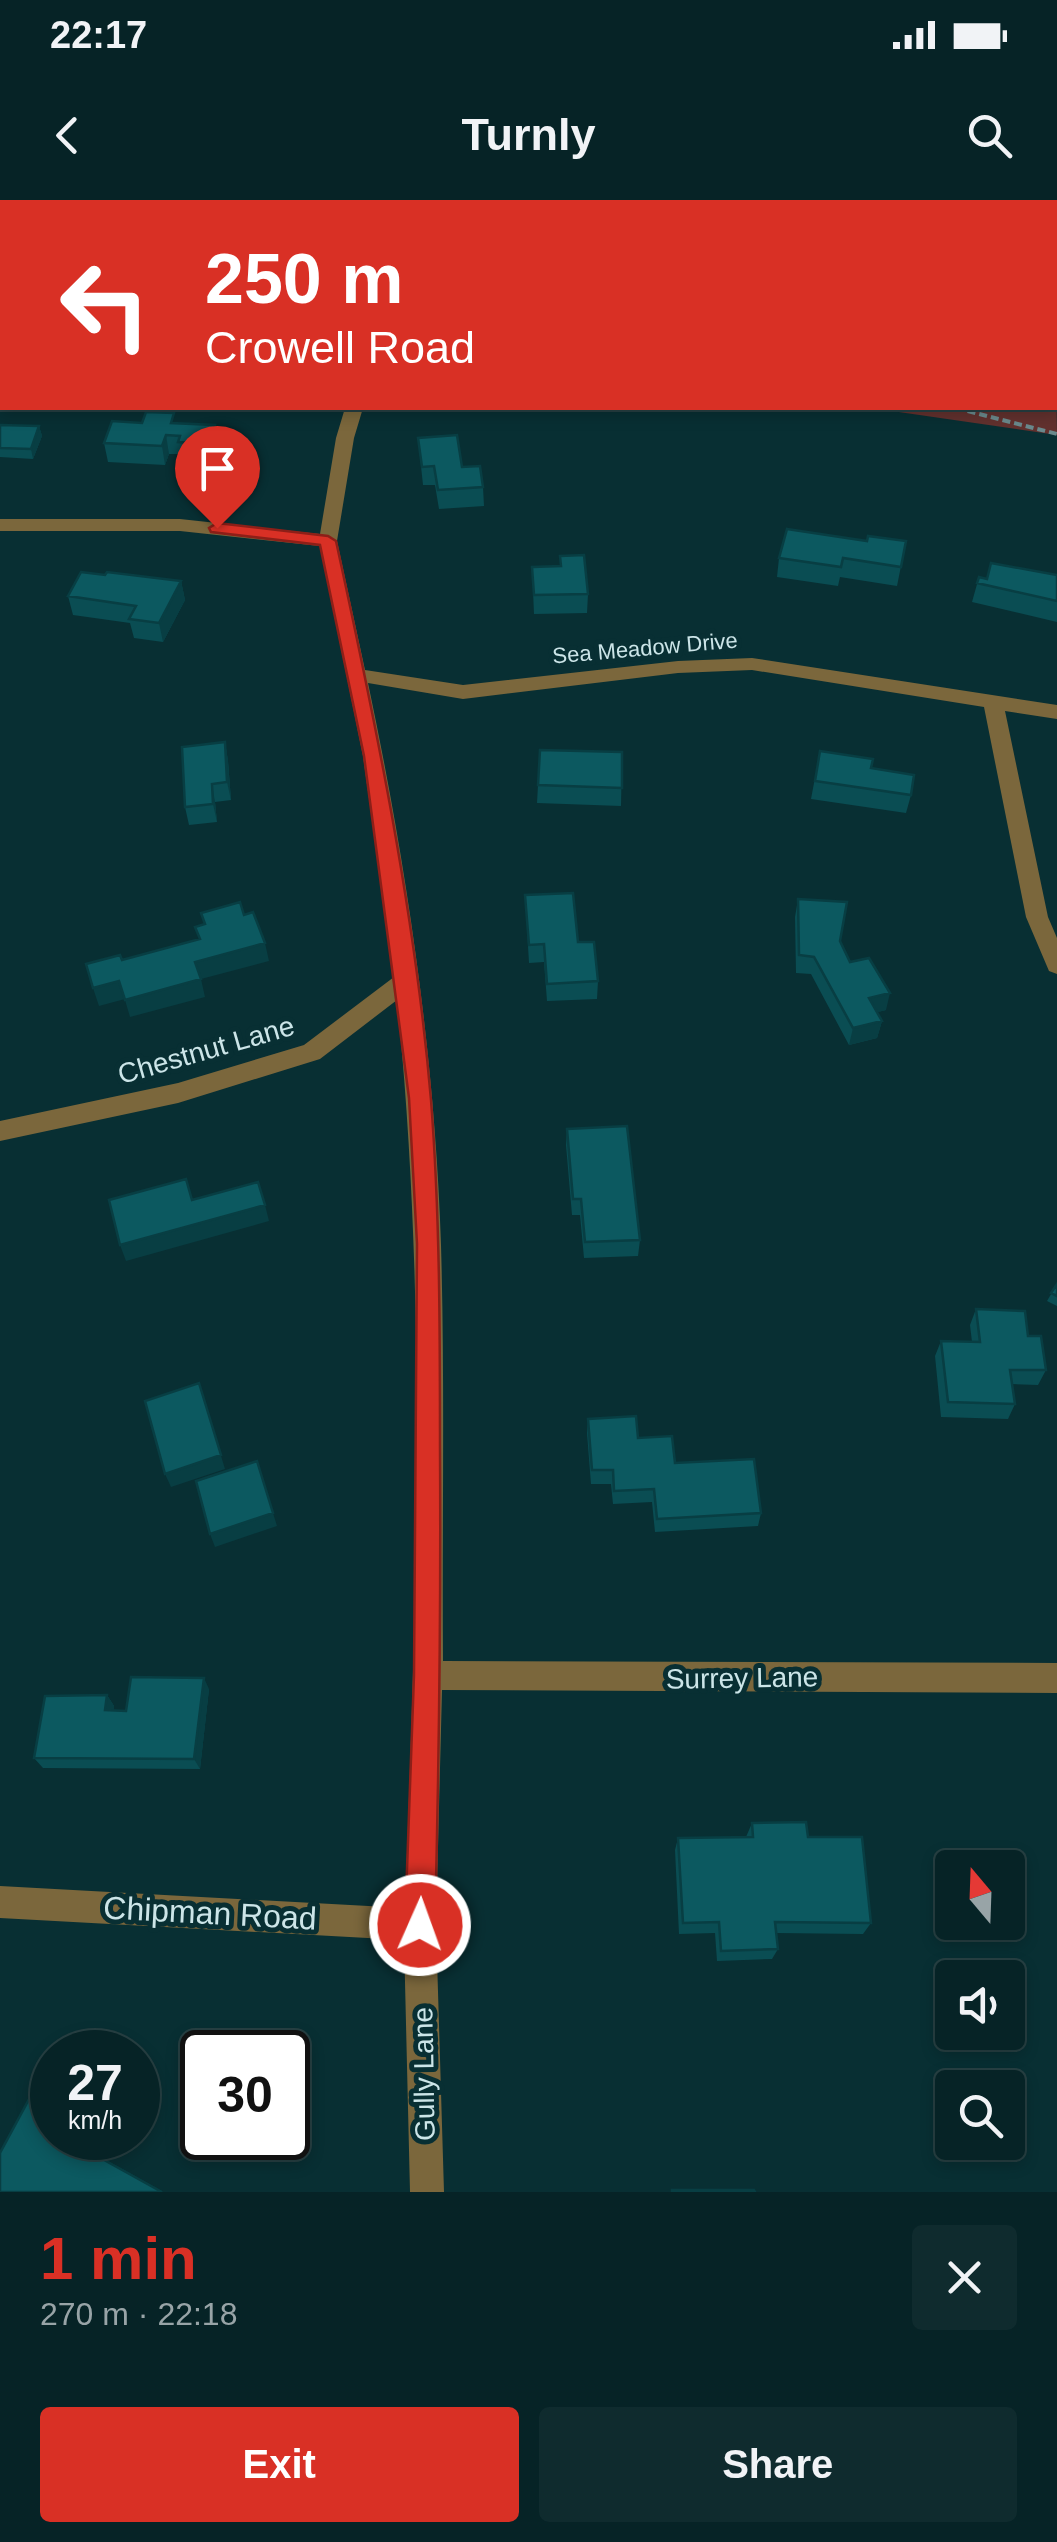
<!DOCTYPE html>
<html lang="en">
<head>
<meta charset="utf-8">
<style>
	:root { --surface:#062326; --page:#0f2b2e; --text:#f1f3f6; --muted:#98a4a7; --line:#274043; --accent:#d93025 }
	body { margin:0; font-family:Helvetica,sans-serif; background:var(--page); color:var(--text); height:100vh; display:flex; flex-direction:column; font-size:38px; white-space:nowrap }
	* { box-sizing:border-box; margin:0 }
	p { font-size:32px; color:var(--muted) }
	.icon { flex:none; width:55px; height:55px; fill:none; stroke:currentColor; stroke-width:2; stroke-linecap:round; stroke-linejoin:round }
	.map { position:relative; height:1992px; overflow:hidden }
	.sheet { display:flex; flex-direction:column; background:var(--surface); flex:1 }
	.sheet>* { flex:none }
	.guide { position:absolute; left:0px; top:0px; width:1058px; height:210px; box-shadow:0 5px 15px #0003,0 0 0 2px var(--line); background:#d93025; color:#fff; overflow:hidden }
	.needle { width:65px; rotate:341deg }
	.tools { position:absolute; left:935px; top:1650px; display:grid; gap:20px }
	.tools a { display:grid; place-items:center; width:90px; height:90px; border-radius:10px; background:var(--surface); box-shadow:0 5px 15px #0003,0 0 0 2px var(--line); font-size:50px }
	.speed { position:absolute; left:30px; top:1830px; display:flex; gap:20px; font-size:50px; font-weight:700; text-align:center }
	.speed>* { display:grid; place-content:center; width:130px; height:130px; border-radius:50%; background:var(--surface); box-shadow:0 5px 15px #0003,0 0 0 2px var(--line); line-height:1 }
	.speed small { font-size:25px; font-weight:400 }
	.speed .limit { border:5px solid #111; border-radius:15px; background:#fff; color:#111 }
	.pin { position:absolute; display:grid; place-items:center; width:85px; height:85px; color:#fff; margin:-102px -42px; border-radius:50% 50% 50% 0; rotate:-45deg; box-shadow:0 0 10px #0007 }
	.pin .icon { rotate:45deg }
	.me { position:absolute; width:110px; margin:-55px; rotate:2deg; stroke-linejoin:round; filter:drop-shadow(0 0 8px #0008) }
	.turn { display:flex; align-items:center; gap:35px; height:210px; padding:0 40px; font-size:45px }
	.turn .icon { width:130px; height:130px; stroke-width:2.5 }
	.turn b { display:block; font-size:70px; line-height:85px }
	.round { display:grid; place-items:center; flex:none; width:105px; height:105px; border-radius:10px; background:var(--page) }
	.summary { display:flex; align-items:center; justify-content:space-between; height:170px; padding:0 40px }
	h1 { font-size:60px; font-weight:800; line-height:75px; color:var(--accent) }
	.button { display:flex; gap:20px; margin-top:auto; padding:20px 40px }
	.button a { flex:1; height:115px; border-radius:10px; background:var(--accent); color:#fff; font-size:40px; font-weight:800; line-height:115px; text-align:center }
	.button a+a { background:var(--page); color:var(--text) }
	.status { display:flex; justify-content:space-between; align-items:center; height:70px; padding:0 50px; background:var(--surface); direction:ltr }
	.status svg { height:28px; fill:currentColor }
	header { display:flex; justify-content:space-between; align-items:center; height:130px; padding:0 40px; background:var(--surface); font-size:45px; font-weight:800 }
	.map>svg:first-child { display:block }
	.green { fill:#62312e }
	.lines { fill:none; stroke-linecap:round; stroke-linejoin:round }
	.path { stroke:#6a8a8d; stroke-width:4; stroke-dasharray:8 4; stroke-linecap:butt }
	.street { fill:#7b673c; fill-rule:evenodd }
	.wall { fill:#0a4d53 }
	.shaded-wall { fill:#083e43 }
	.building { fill:#0c5960; stroke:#083e43; stroke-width:2.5 }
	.route { fill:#d93025; stroke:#8d1f18; stroke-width:2.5 }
	.labels { text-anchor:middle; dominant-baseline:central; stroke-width:10; stroke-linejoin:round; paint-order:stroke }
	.far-street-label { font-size:22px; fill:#cce5e8; stroke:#082f33 }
	.street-label { font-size:28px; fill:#cce5e8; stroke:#082f33 }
	.near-street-label { font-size:32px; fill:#cce5e8; stroke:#082f33 }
</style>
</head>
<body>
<div class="status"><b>22:17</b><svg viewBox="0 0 49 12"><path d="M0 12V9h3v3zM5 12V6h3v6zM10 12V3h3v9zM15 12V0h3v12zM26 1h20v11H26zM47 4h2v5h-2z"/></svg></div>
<header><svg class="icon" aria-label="back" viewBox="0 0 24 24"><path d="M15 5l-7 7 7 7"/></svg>Turnly<svg class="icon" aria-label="search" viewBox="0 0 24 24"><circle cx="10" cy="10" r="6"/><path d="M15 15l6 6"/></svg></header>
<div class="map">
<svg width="1057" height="1992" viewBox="0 0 1057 1992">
	<rect width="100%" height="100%" fill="#082f33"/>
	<path class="green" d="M1055 95 1057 235 871 208H1055Z"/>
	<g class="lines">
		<path class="path" d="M956 208 1057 234"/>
		<path class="street" d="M0 33H2V43H0Z
			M345 208H363L354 238 337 341 365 470 463 485 678 461 752 458 1057 505V519L1005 511 1048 717 1057 738V774L1049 771 1026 717 984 507 752 470 678 473 463 499 368 483C407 667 435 858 441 1045 445 1183 442 1322 443 1461L1057 1463V1493L442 1490 436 1725 444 1992H410L404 1740 0 1718V1686L405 1708C416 1406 428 1101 397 800L320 859 178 903 0 941V921L178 883 304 845 394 777 363 556 320 346 180 331H0V319H180L320 334 336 238Z"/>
	</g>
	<path class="wall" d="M1025 0H1055V2Z
		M176 223 218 244 212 263 181 261 180 254H169L165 265 108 262 104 243Z
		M0 225 39 226 42 236 33 259 0 257Z
		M418 238 462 267 483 287 484 306 439 309 435 285H423Z
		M867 341H906L897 386 840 377 838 386 777 377 779 358Z
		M560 356 588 394 587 413 534 414 532 367 560 366Z
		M105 375 181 381 185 400 163 442 134 438 130 423 73 415 68 396Z
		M1057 375V422L972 402 979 377 987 378Z
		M225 542 228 561 231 600 215 602 217 622 189 625 185 607Z
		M820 551 911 595 906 613 811 599Z
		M622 552 621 606 537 603 538 585Z
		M525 695 578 742 598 781 597 799 547 801 544 762 529 763Z
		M798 699 840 741 850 762 886 810 877 812 882 821 877 838 849 845 811 774 796 773 795 717Z
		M567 929 640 1040 638 1056 584 1058 580 1015H572L566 945Z
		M1057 1084V1106L1047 1101Z
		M976 1109 1028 1136 1046 1170 1038 1185 1012 1184 1015 1204 1008 1219 941 1217 935 1156 941 1141 972 1142 970 1125Z
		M588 1219 638 1238 675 1263 761 1313 758 1326 655 1332 652 1302 613 1304 611 1284H591L587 1233Z
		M209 1489 200 1569 43 1568 34 1558 107 1495 114 1506 113 1511H126Z
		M752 1623 808 1637 871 1723 863 1734 776 1733 778 1749 772 1759 717 1761 715 1733 679 1734 675 1650 678 1638 746 1637Z"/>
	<path class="shaded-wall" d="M215 225 218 244 212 263 209 244Z
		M39 226 42 236 33 259 31 249Z
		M166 235 169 254 165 265 162 246Z
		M181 381 185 400 163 442 159 423Z
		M225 542 228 561 231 600 227 582Z
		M212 584 215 602 217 622 213 604Z
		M265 743 269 761 201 779 205 797 130 817 125 800 195 762Z
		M119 781 125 799 99 806 93 788Z
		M890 793 886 810 864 816 869 798Z
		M882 821 877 838 849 845 853 828Z
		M265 1005 269 1021 126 1061 120 1045Z
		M199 1183 225 1269 171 1287 165 1274Z
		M273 1313 277 1326 215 1347 210 1334Z
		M204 1478 209 1489 200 1569 194 1559Z
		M107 1495 114 1506 112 1521 105 1510Z
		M70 1938H85L81 1946 164 1992 68 1940Z"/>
	<path class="building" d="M908 0H962L961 2H907Z
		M146 212 174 213 171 223 215 225 209 244 178 242 180 236 166 235 162 246 104 243 112 221 142 223Z
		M0 225 39 226 31 249 0 248Z
		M457 235 462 267 480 266 483 287 438 290 434 266 422 267 418 238Z
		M787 329 867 341 868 336 906 341 901 367 843 358 841 367 779 358Z
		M584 355 588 394 534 395 532 367 561 366 560 356Z
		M991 363 1057 375V401L977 383 979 377 987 379Z
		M81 372 105 375 107 372 181 381 159 423 129 419 136 406 68 396Z
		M225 542 227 582 212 584 213 604 185 607 182 547Z
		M540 550 622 552V588L538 585Z
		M820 551 873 559 871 568 914 575 911 595 815 581Z
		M573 693 578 742H594L598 781 547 784 544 744 529 745 525 695Z
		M798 699 847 702 840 741 850 762 869 758 890 793 869 798 882 821 853 828 814 757 799 755Z
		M240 702 244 715 253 712 265 743 195 762 201 779 125 800 119 781 93 788 86 764 120 755 122 760 200 739 195 727 205 724 201 713Z
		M627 926 640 1040 585 1042 581 999H573L567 929Z
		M186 979 192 1000 258 982 265 1005 120 1045 109 1000Z
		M1057 1084V1096L1051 1093Z
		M976 1109 1025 1111 1028 1136H1041L1046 1170H1010L1015 1204 948 1202 941 1141 980 1142Z
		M199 1183 221 1255 165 1274 145 1201Z
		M636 1216 638 1238 672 1236 675 1263 754 1259 761 1313 657 1319 654 1289 614 1291 613 1270H592L588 1219Z
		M257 1261 273 1313 210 1334 196 1281Z
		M131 1477 204 1478 194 1559 34 1558 45 1496 107 1495 105 1510 126 1511Z
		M806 1622 808 1637H862L871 1723 775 1722 778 1749 721 1751 719 1722 683 1723 678 1638 753 1637 752 1623Z
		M34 1890 52 1900V1938H70L68 1940 162 1992H0V1953Z
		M672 1990H754L755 1992H672Z"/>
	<path class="route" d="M217 323 328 336 336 341C376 525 415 712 431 900 440 1016 440 1132 440 1248 441 1407 439 1566 435 1725L430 1736 420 1740 410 1736 405 1725 414 1475 417 1044 409 898 364 556 320 345 211 332 209 328Z"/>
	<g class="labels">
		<g class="far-street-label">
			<text transform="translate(645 448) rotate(-5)">Sea Meadow Drive</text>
		</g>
		<g class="street-label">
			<text transform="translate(206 850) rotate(-16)">Chestnut Lane</text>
			<text transform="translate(742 1478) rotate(-1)">Surrey Lane</text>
			<text transform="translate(424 1874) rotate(-91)">Gully Lane</text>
		</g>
		<g class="near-street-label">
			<text transform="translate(210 1713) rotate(3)">Chipman Road</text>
		</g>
	</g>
</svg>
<div class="tools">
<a><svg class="needle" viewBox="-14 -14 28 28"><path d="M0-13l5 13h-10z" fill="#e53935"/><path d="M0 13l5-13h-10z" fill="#98a4a7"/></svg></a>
<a><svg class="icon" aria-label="sound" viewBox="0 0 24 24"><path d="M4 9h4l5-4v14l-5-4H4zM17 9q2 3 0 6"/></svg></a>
<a><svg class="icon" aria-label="search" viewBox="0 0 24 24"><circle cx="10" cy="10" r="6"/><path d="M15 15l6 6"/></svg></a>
</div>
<div class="speed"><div>27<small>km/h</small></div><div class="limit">30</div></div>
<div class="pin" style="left:217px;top:328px;background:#d93025"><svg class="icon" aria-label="arrive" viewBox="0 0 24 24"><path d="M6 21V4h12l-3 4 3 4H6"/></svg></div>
<svg class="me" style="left:420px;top:1725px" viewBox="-20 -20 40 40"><circle r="17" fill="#d93025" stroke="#fff" stroke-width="3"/><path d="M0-11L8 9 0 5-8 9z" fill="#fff"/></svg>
<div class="guide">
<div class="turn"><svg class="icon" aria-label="left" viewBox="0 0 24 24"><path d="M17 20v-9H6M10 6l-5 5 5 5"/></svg><div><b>250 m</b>Crowell Road</div></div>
</div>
</div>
<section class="sheet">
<div class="summary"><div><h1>1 min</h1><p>270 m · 22:18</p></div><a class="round"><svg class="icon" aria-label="close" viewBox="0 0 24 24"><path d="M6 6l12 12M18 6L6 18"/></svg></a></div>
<div class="button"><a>Exit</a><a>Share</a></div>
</section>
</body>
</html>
